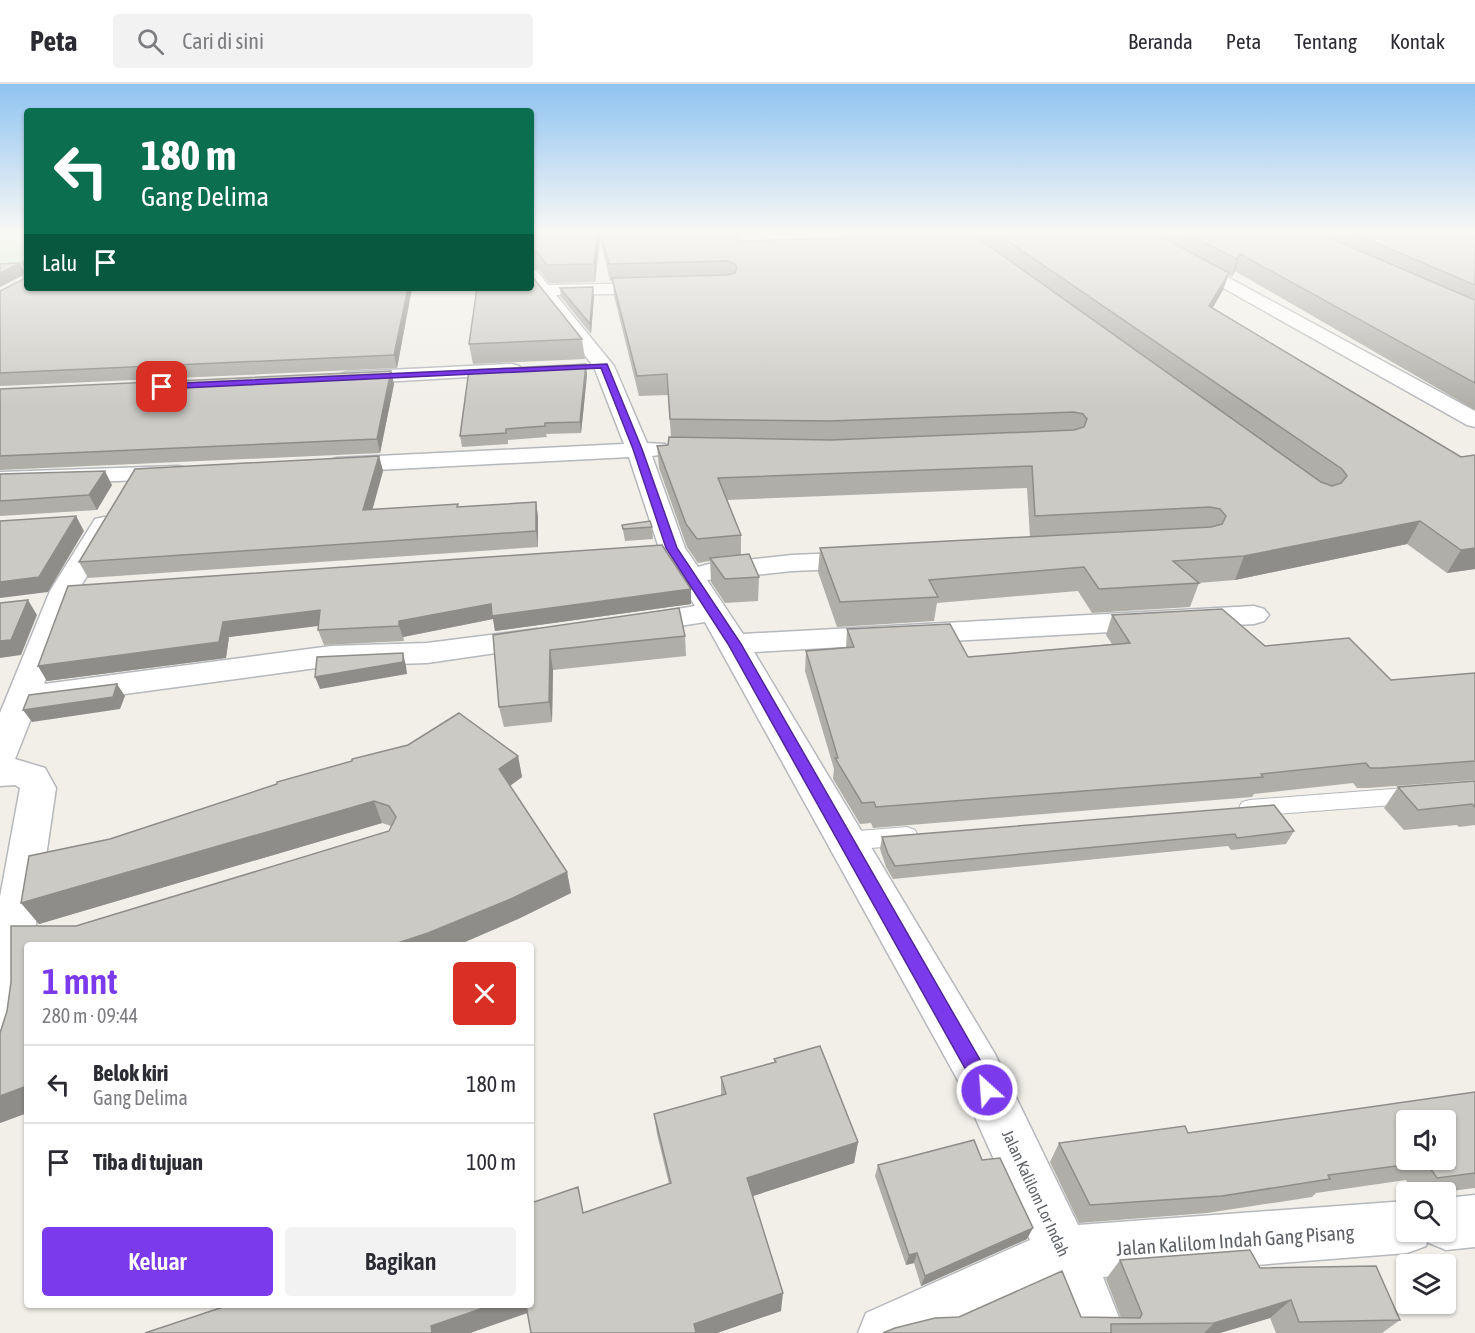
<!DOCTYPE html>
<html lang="id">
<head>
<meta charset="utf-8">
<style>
	:root { --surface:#fff; --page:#f2f2f3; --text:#2b2b33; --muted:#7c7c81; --line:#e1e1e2; --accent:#7c3aed }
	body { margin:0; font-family:"Asap Condensed",sans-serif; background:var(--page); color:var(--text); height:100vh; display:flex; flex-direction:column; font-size:22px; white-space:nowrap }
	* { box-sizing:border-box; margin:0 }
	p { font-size:20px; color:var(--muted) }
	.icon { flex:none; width:33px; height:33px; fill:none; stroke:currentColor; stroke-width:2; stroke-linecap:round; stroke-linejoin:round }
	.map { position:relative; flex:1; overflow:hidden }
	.panel { position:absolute; left:24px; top:858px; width:510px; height:366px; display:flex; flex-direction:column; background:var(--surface); border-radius:6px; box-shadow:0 2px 4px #0004 }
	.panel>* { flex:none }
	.banner { position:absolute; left:24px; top:24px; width:510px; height:183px; border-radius:6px; box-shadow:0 2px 4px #0004; background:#0b6e4f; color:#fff; overflow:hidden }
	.controls { position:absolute; left:1396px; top:1026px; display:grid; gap:12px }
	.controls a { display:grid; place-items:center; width:60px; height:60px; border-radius:6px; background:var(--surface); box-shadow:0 2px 4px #0004; font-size:30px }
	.pin { position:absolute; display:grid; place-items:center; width:51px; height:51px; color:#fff; margin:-26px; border-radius:12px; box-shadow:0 3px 9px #0006 }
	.me { position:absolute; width:66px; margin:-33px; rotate:334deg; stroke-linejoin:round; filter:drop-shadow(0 0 4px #0008) }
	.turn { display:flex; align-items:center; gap:21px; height:126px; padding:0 18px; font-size:27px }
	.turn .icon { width:78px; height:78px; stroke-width:2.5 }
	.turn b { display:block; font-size:42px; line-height:51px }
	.then { display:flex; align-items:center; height:57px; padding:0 18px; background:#0003; gap:12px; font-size:22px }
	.round { display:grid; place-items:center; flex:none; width:63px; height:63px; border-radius:6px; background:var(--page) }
	.head { display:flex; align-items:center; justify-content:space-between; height:102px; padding:0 18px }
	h1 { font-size:36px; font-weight:600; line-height:45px; color:var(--accent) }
	.action { display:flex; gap:12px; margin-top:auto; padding:12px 18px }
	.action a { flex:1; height:69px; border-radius:6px; background:var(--accent); color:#fff; font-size:24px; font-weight:600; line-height:69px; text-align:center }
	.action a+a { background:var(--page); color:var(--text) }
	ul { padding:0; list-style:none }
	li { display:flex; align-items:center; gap:18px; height:78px; padding:0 18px; border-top:2px solid var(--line) }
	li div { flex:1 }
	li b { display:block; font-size:22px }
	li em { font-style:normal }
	header { display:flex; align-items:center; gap:36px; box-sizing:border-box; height:84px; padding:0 30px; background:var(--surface); border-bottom:2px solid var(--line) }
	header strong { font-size:28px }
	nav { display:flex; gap:33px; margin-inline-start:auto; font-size:21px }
	.search { width:420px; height:54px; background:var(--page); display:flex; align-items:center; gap:15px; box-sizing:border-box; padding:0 21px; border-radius:6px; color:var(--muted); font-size:22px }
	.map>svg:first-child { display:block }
	.green { fill:#c5e8c5 }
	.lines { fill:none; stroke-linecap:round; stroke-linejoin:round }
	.lane-casing { stroke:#b5b8bc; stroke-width:2 }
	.street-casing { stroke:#b5b8bc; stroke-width:3 }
	.lane { fill:#fff; fill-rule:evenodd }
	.street { fill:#fff; fill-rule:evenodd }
	.wall { fill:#afaea9 }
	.shaded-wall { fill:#8f8d8a }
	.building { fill:#cccac5; stroke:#8f8d8a; stroke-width:1.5; fill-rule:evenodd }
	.route { fill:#7c3aed; stroke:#51269a; stroke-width:1.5 }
	.labels { text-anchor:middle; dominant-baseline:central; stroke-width:4.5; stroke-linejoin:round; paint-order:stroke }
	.street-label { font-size:16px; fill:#5f6368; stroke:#fff }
	.near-street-label { font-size:20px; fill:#5f6368; stroke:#fff }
</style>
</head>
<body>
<header>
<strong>Peta</strong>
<div class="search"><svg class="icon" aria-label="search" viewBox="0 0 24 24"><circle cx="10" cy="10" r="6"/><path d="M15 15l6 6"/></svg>Cari di sini</div>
<nav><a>Beranda</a><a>Peta</a><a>Tentang</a><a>Kontak</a></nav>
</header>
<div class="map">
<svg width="1475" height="1249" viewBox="0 0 1475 1249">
	<rect width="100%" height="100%" fill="#f1efe8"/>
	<path class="green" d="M0 149H27V181L0 182Z"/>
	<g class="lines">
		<defs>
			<path id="lane" d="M1418 703 1426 705 1429 711 1426 717 1418 719 1250 732 1242 730 1239 724 1242 718 1250 716Z
				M907 743 915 746 918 752 915 758 907 761 846 766 838 763 835 757 838 751 846 748Z"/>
			<path id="street" d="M1129 149H1146L1475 327V343L1467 341 1131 152Z
				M531 186 537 187 548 201 659 199 665 200 668 204 665 208 659 209 556 211 614 282 647 359 665 360 669 365 665 370 652 372 685 464 698 483 709 480 792 471 864 468 874 470 878 476 874 482 864 484 792 487 707 496 743 550 1254 522 1264 525 1269 531 1264 537 1254 540 754 568 995 970 1078 1141 1407 1117V1148H1446V1114L1475 1111V1163L1446 1166 1427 1158 1426 1162 1407 1169 1103 1193 1125 1249H1069L1051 1203 950 1249H858L866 1229 1030 1156 961 1002 705 538 635 549 624 546 620 540 624 534 695 522 659 464 629 373 337 388 329 386 325 381 329 376 337 374 624 360 594 283 531 202Z
				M512 280 519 282 522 286 519 290 348 300 341 298 338 294 341 290 348 288Z
				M178 382 187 384 190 389 187 394 0 402V388Z
				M104 433 113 435 117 441 78 507 44 600 331 562 427 559 537 545 548 547 552 554 548 561 537 563 427 579 331 582 36 622 15 675 45 684 56 704 33 861H27C27 898 31 940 16 974L0 980V813L20 704 15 701 0 702V629L50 507 95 435Z"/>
		</defs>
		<use href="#lane" class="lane-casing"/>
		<use href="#street" class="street-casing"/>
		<use href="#lane" class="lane"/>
		<use href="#street" class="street"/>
	</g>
	<path class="wall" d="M531 149H738L740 157 851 154 844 149H1475V326L1235 187 1232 193 1228 191 1223 206 1212 224 1461 373 1475 485 1447 489 1407 460 1235 496 1198 499H1199L1190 523 1092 529 1078 507 937 519 934 537 837 543 818 488 820 464 1030 453 1027 404 727 416 741 451V471L759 493 758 517 725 519 711 498 710 477 698 479 687 463 659 384 657 362 668 361 671 353 668 311 639 312 614 212 613 197H610L600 154 595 198 549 199 539 186 531 184Z
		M20 179 24 188V184L22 179 412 204 397 284 0 302V207L24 195V191L0 203Z
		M560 204 594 212 591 250 561 213Z
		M582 255 585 275 473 280 469 260Z
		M391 287 394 300 380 369 0 386V305Z
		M587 291 581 349 546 350 547 353 508 356V360L462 363 460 352Z
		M379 372 383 387 372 425 458 420V423L536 418 538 433V463L88 494 79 478Z
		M0 390 112 401 97 426 0 432Z
		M622 441 652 443 653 455 625 457Z
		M68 502 691 520 495 547 493 535 403 553 404 557 324 561 318 546 319 541 229 553 226 574 47 597 38 582Z
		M1112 531 1265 562 1391 596 1475 589V696L1368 704H1357L1353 699 1254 710 1252 713 873 744 871 739 860 740 833 695 834 685 805 587 806 567 846 564 847 545 968 573 1112 560 1106 551Z
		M493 551 685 552 686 572 553 586 552 638 504 643 499 623Z
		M459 629 518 672 522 693 510 702 567 788 571 809 518 835 458 861H27V1029L0 1039V949L7 927 11 898V842H76L389 747 391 742 382 739 39 840 21 819 29 772 110 755 277 700V698L352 677V675L408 661Z
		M1475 697V741L1459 743 1457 741 1404 746 1384 724 1398 703Z
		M1294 747 1286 760 1231 766 1228 762 893 795 886 783 880 765 882 753Z
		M774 975 858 1058 854 1079 753 1112 781 1227 717 1249H531L528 1229 470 1249H145L584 1128 669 1100 657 1050 654 1030 721 1011V993L774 978Z
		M1475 1008V1104L1443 1108H1414L1406 1096 1316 1109 1312 1113 1207 1129 1079 1139 1050 1078 1059 1059 1188 1049Z
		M878 1081 1027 1155 921 1202 914 1179 906 1181 875 1092Z
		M1120 1176 1260 1184 1400 1236 1382 1249H1276L1270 1234 1220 1249H883L1081 1233 1121 1234 1106 1195Z"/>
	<path class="shaded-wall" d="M597 149H599L600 154 595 198 594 180Z
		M1240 170 1235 187 1232 193 1237 175Z
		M20 179 25 190 0 203V189Z
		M1229 189 1223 206 1203 241 1209 222Z
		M593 203 594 212 591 250 590 240Z
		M408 204H412L397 284 394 271Z
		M586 280 587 291 581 349 580 338Z
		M391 287 394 300 380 369 377 355Z
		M379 372 383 387 368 442 363 426Z
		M105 387 112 401 97 426 89 411Z
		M536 418 538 433V463L536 447Z
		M76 432 84 447 48 508 0 514V498Z
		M1420 437 1407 460 1235 496 1244 472Z
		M1475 464V485L1447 489 1461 466Z
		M691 505V520L495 547 493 535 403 553 404 557 399 542V537L491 520Z
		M28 516 37 531 21 571 0 574V557Z
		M320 526 326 541 229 553 226 574 47 597 38 582 223 538Z
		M550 566 553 586 552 638 549 618Z
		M403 569 406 582 407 590 320 605 315 593Z
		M117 600 125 612 120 625 32 638 23 626Z
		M518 672 522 693 504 706 499 685Z
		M374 717 382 739 39 840 21 819Z
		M567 788 571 809 518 835 458 861H392Z
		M27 1002V1029L0 1039V1012Z
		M858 1058 854 1079 747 1114V1094Z
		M1033 1144 1027 1155 921 1202 925 1192Z
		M917 1169 914 1179 906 1181 909 1171Z
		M783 1209 781 1227 717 1249H695L694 1240Z
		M1291 1216 1270 1234 1220 1249H1204L1214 1239Z
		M492 1221H530L532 1227 470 1249H432L431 1242Z"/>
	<path class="building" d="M531 149H597L594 180 547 181 537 168 531 167Z
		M601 149H738L740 157 873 153 867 149H971L1321 398 1332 402 1341 399 1347 392 1342 385 996 149H1154L1229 189 1209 222 1461 373 1475 371V464L1461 466 1420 437 1244 472 1173 477 1199 499 1099 505 1084 483 929 496 938 513 840 518 820 464 1211 443 1222 440 1226 432 1220 425 1210 423 1035 432 1032 382 718 394 741 451 697 455 686 440 657 362 668 361 669 353 831 356 1074 346 1084 343 1087 335 1083 330 1074 328 830 337 670 335 667 290 637 292 612 194 727 191 735 189 737 183 735 180 727 177 609 180Z
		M1185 149H1318L1475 216V299L1240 170 1237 175Z
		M1353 149H1475V201Z
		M27 174V204H408L394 271 0 289V207L24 195V181L22 179Z
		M20 179 0 189V180Z
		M531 191 582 255 469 260 477 204H531Z
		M593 203 590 240 560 204Z
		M586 280 580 338 545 339V342L506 345V349L460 352 469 286Z
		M391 287 377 355 0 372V305Z
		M379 372 363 426 458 420 457 423 536 418V447L79 478 135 385Z
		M105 387 89 411 0 417V390Z
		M76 432 39 493 0 498V437Z
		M650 437 652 443 623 445 622 441Z
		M662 461 691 505 492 532 491 520 399 537V542L318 546 320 526 223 538 219 558 38 582 68 502Z
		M749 470 759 493 725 495 710 474Z
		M28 516 11 556 0 557V519Z
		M679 524 685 552 550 566 549 618 499 623 493 551Z
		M1222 525 1265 562 1349 554 1391 596 1475 589V677L1381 684H1370L1366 679 1261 690 1263 693 876 723 874 718 862 719 835 674H838L806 567 854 563 847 545 950 540 968 573 1130 559 1112 531Z
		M403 569V578L315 593 317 573Z
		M117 600 113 613 23 626 29 611Z
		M459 629 518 672 499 685 567 788 513 814 428 849 392 861H27V1002L0 1012V949L7 927 11 898V842H76L389 747 396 733 389 722 374 717 21 819 29 772 110 755 277 700V698L352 677V675L408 661Z
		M1475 697V723L1472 720 1418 726 1398 703Z
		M1274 721 1294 747 1237 754 1235 750 895 782 888 770 882 753Z
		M820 962 858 1058 747 1094 783 1209 694 1240 696 1249H531L526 1221H531V1119L578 1103 583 1129 671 1099 654 1030 726 1010 721 993 776 978 774 975Z
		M1475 1008V1089L1437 1094 1426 1078 1328 1091 1330 1095 1222 1112 1090 1121 1059 1059 1185 1042 1188 1049ZM1407 1036H1446V1076H1407Z
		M974 1056 982 1076 1000 1074 1033 1144 925 1192 917 1169 909 1171 878 1081Z
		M1250 1166 1260 1184 1376 1182 1400 1236 1299 1238 1291 1216 1214 1239 1111 1240V1249H883L895 1244 935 1234 959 1233 1062 1187 1081 1233 1140 1234 1142 1230 1120 1176Z
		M229 1221H492L431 1242 432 1249H145Z"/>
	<linearGradient id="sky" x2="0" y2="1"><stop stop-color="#8fc3f1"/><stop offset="0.46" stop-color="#f9f8f5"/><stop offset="1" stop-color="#f9f8f5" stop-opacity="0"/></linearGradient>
	<rect width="1475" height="323" fill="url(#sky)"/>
	<path class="route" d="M607 280 642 365 677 464 741 560 994 1000 997 1006 994 1013 987 1016 981 1013 728 560 666 464 633 365 601 284 162 305 158 303 162 300Z"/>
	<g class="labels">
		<g class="street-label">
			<text transform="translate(1036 1109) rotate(65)">Jalan Kalilom Lor Indah</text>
		</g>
		<g class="near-street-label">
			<text transform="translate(1235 1156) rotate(-4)">Jalan Kalilom Indah Gang Pisang</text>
		</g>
	</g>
</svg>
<div class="controls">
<a><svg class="icon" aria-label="sound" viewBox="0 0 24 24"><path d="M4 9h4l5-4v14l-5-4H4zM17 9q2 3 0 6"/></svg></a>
<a><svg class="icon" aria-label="search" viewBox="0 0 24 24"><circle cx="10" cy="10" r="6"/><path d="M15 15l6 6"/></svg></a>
<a><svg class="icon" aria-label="layers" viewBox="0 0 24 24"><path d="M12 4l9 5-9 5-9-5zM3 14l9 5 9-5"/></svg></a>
</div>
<div class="pin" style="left:162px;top:303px;background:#d93025"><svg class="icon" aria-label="arrive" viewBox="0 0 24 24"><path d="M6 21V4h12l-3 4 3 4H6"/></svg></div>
<svg class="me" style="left:987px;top:1006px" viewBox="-20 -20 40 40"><circle r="17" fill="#7c3aed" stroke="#fff" stroke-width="3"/><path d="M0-11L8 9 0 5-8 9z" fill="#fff"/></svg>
<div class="banner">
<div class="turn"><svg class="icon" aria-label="left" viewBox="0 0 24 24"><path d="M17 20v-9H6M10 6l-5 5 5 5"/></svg><div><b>180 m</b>Gang Delima</div></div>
<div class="then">Lalu<svg class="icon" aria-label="arrive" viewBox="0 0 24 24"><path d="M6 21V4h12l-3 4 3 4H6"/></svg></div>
</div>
<section class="panel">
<div class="head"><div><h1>1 mnt</h1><p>280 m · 09:44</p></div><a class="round" style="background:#d93025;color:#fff"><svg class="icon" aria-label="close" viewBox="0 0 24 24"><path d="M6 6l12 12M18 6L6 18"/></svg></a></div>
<ul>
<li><svg class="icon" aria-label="left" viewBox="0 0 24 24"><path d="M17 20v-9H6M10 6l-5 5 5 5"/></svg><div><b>Belok kiri</b><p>Gang Delima</p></div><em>180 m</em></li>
<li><svg class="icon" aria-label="arrive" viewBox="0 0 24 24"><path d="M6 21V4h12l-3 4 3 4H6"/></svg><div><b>Tiba di tujuan</b></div><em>100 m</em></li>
</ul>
<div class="action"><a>Keluar</a><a>Bagikan</a></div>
</section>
</div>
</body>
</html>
